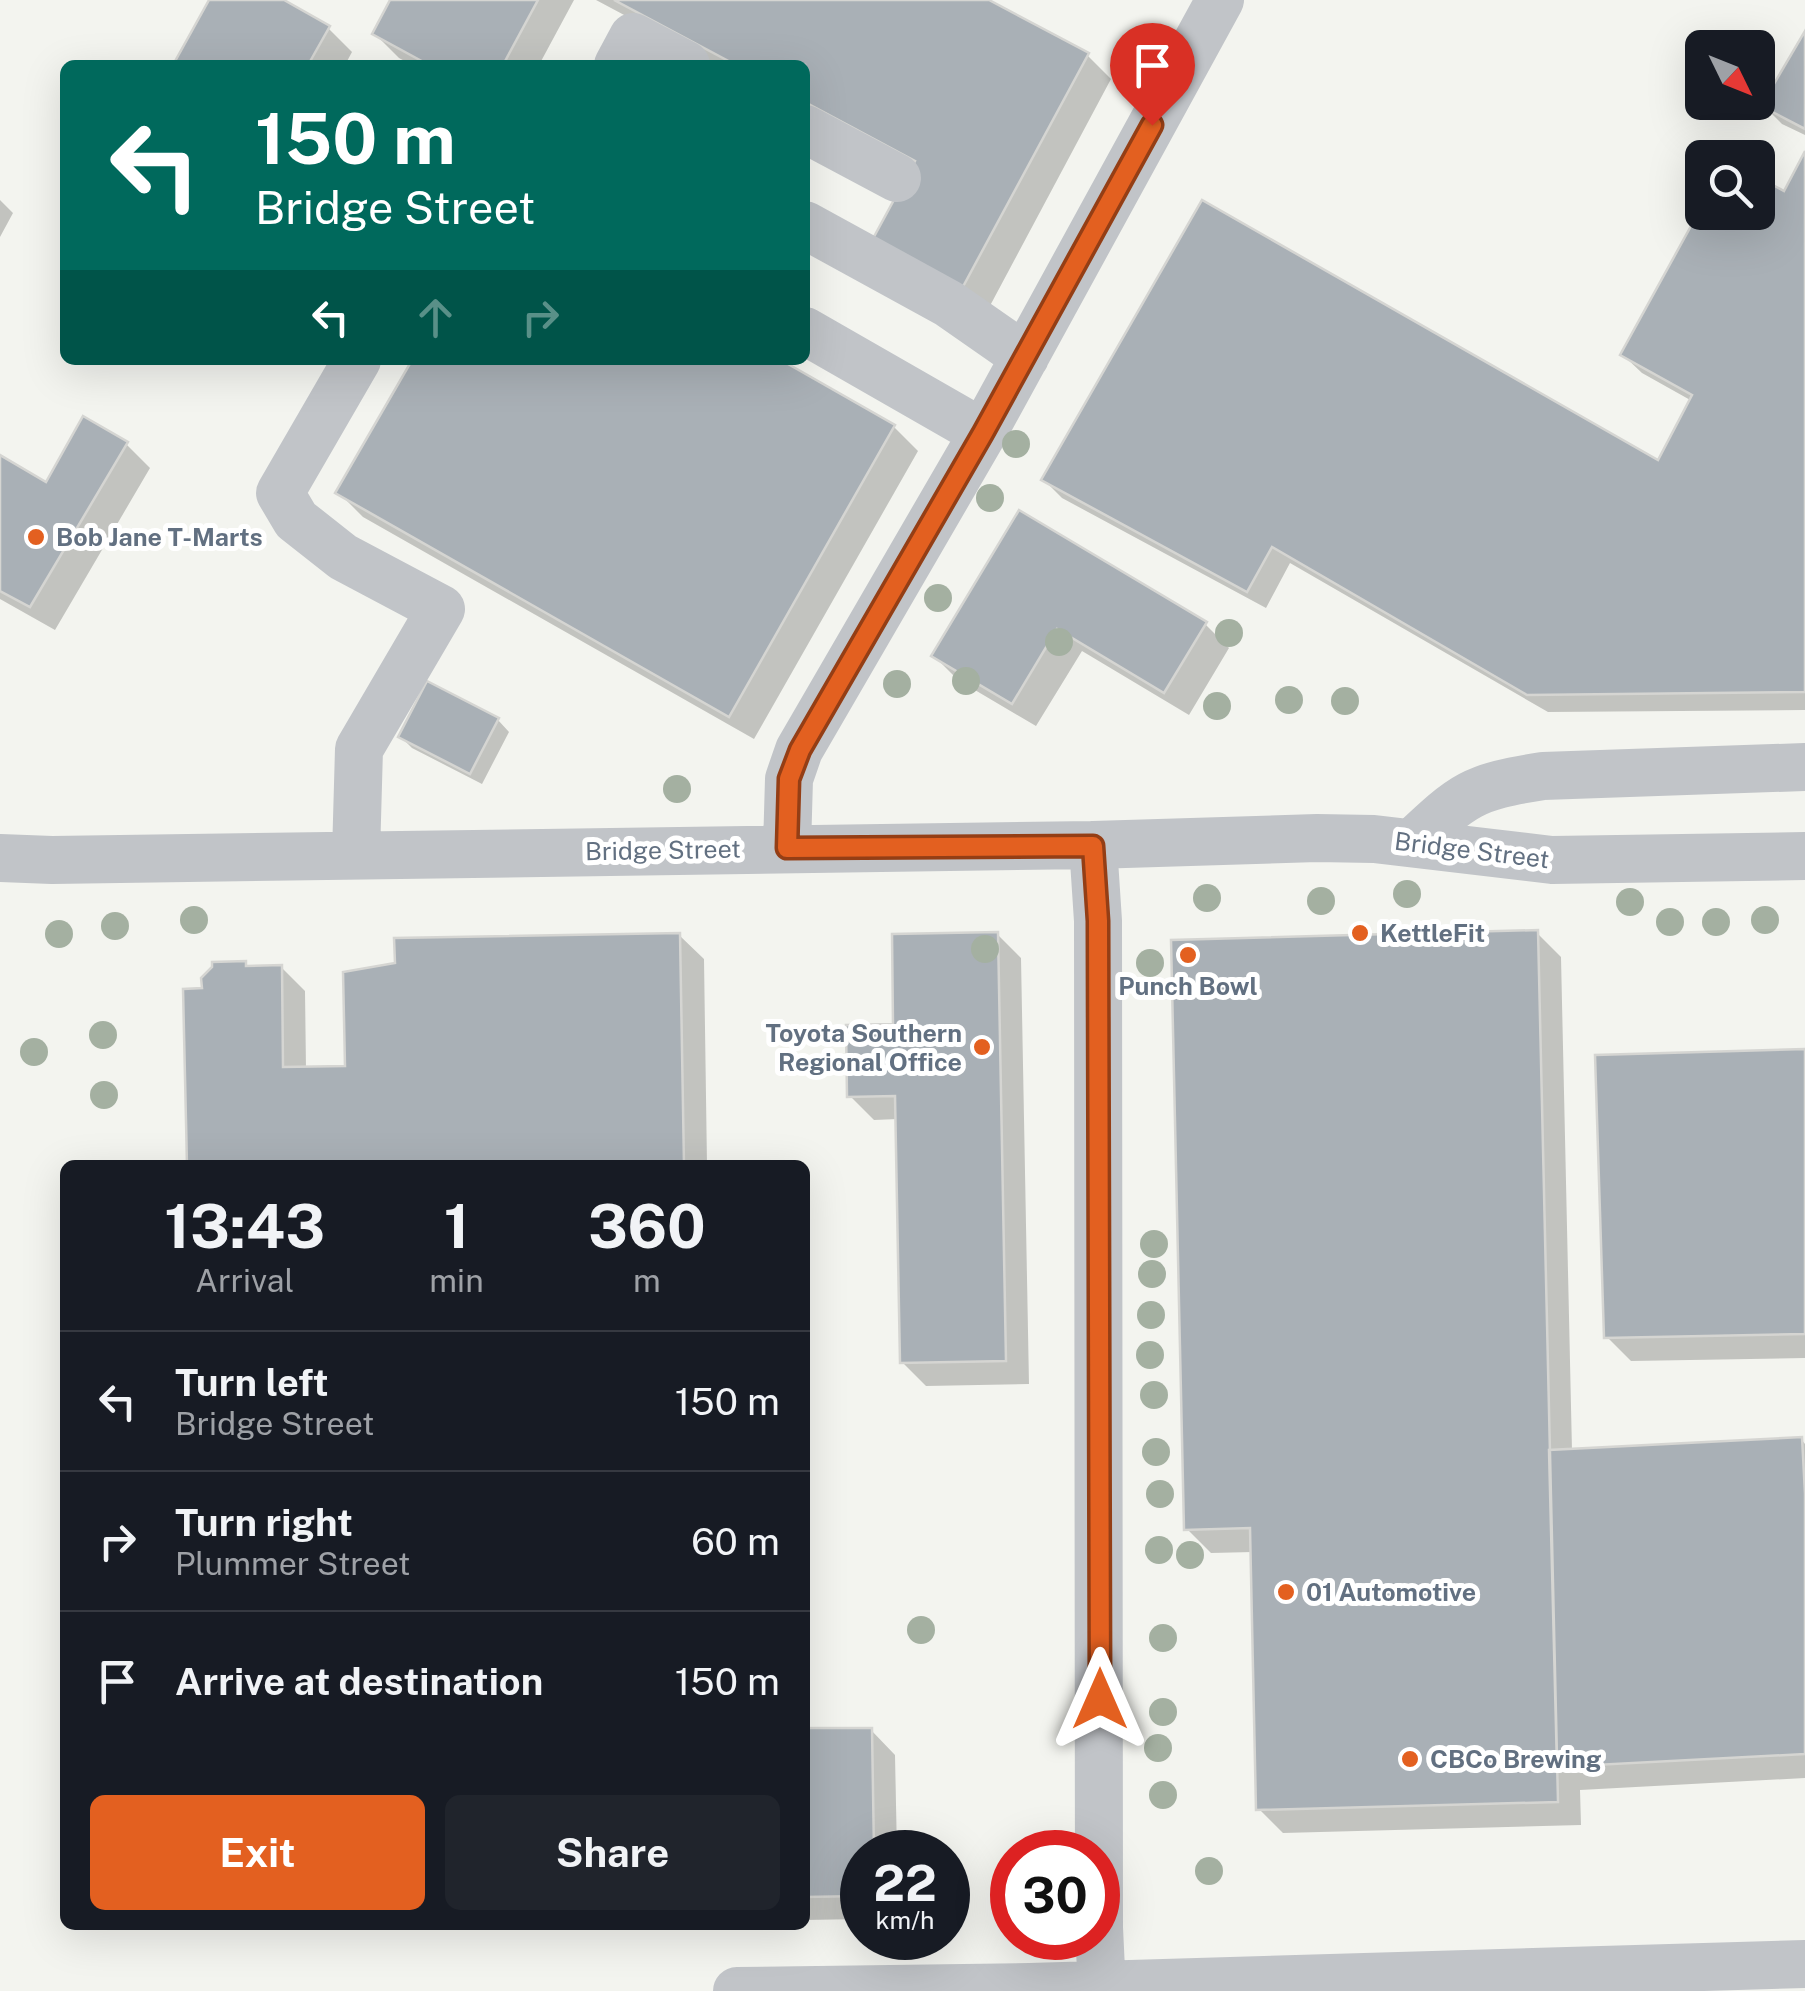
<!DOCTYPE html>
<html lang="en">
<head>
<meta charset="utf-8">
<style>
	:root { --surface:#171b24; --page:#20242c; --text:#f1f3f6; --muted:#9ea1a6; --line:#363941; --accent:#e36020 }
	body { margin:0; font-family:"Public Sans",sans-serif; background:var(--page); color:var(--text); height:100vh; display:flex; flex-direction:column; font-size:38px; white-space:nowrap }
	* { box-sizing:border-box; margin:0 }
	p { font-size:32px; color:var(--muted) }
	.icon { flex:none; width:55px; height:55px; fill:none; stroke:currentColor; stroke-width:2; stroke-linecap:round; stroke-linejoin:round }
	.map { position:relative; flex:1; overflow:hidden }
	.sheet { position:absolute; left:60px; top:1160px; width:750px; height:770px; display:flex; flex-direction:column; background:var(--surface); border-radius:15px; box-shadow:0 10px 40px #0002 }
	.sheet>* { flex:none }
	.hud { position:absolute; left:60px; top:60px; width:750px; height:305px; border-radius:15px; box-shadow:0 10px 40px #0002; background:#00695c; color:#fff; overflow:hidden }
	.needle { width:65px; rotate:133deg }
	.tools { position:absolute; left:1685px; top:30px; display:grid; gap:20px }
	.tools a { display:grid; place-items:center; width:90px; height:90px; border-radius:15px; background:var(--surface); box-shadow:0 10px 40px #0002; font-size:50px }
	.speed { position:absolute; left:840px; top:1830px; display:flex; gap:20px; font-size:50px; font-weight:700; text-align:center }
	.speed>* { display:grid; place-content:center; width:130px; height:130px; border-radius:50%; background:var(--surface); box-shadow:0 10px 40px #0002; line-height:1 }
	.speed small { font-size:25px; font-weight:400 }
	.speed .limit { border:15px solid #d22; background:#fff; color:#111 }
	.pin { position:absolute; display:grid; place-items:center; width:85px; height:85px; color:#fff; margin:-102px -42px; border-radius:50% 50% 50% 0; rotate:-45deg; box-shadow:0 0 10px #0007 }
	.pin .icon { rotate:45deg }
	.me { position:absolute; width:110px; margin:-55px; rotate:0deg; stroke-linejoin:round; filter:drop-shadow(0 0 8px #0008) }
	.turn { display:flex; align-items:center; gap:35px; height:210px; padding:0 30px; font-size:45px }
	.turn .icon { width:130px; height:130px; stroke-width:2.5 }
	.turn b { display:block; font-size:70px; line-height:85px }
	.lanes { display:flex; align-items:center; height:95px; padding:0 30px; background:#0003; justify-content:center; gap:50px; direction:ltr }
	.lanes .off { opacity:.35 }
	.eta { display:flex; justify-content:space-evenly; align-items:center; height:170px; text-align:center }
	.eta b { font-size:60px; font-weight:700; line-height:70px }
	.button { display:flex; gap:20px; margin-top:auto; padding:20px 30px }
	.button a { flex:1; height:115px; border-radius:15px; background:var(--accent); color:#fff; font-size:40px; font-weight:700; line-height:115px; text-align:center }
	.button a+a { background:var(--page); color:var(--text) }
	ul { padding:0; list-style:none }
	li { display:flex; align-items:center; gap:30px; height:140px; padding:0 30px; border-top:2px solid var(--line) }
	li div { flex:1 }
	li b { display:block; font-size:38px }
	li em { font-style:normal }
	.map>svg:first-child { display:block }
	.shadow { fill:#0003 }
	.building { fill:#a9b0b6; stroke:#d5d5d2; stroke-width:2.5 }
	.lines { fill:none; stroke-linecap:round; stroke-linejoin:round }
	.minor { stroke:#c1c4c8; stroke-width:48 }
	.tree { fill:#a4b0a1 }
	.route-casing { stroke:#943e15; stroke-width:25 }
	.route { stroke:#e36020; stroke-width:18 }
	.poi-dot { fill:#e36020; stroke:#fff; stroke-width:4 }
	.labels { text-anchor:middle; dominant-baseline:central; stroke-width:10; stroke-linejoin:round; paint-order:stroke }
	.poi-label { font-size:25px; font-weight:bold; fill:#627081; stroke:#fff; text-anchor:start }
	.street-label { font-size:25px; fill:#627081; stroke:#fff }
</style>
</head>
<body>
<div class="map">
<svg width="1805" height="1991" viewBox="0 0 1805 1991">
	<rect width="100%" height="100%" fill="#f3f4ef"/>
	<path class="shadow" d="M212 0H279L328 28 352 52 345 65H176Z
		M393 0H574L539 65H412L399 58 375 34Z
		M596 0H984L1087 55 1111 79 984 317 896 269 913 169 805 111V65H718Z
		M1805 36V135L1782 124 1764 106Z
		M1805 157V710L1548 712 1290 563 1266 608 1062 498 1044 480 1659 463 1692 401 1642 373 1623 355 1702 211 1758 212V179L1785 194Z
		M0 200 13 213 0 237Z
		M414 360H776L894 427 918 451 754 739 363 517 339 493Z
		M126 444 150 468 55 630 0 599V458L47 486Z
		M1020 513 1205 624 1229 648 1189 715 1082 651 1036 726 958 680 934 656Z
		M498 720 509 732 482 784 412 748 401 737Z
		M1537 933 1561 957 1572 1451 1801 1439 1805 1444V1778L1580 1790 1581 1825 1283 1833 1259 1809 1253 1552 1211 1553 1187 1529Z
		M997 934 1021 958 1029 1384 926 1386 902 1362 898 1119 874 1120 850 1096 896 1026Z
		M679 935 704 959 707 1165H190L245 963 250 968 281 967 305 991 306 1069 347 1068Z
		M1805 1052V1358L1631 1361 1607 1337Z
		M871 1730 895 1755 897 1852H862V1919L805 1920V1731Z"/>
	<path class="building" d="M209 0H284L330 26 308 65H173Z
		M390 0H538L503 65H429L372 34Z
		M614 0H989L1089 53 959 294 869 246 915 161 805 102V65H736Z
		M1805 31V129L1761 106Z
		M1805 151V692L1527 695 1272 547 1247 592 1041 480 1202 200 1658 460 1692 395 1620 355 1702 206V212H1758V177L1784 191Z
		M412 360H781L895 425 729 717 335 493Z
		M83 416 128 442 30 607 0 591V455L46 482Z
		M1019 510 1207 622 1164 693 1057 629 1012 704 931 656Z
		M427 681 499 718 470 774 398 737Z
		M1538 930 1558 1802 1256 1810 1250 1528 1184 1530 1171 940Z
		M998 932 1006 1361 900 1363 895 1096 847 1097 846 1025 893 1024 892 934Z
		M680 933 684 1165H187L183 989 202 988 201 978 212 967V962L246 961V966L282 965 283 1067 345 1066 343 972 395 963 394 938Z
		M1805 1049V1334L1604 1338 1595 1055Z
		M1802 1437 1805 1494V1754L1557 1767 1549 1450Z
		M805 1728H872L874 1852H862V1896L805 1897Z"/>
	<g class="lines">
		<path class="minor" d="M618 65 633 37 686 65
			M805 129 897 178
			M805 225 949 304 1025 357
			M805 331 983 433
			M1412 843C1464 794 1472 787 1543 776L1805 767
			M1093 845 1098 921 1099 1928 1102 1991
			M787 848 789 779 799 750 983 433 1220 0
			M356 855 359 749 441 609 343 557 296 520 280 493 357 360
			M0 858 52 860 1093 845 1317 838 1374 839 1552 860 1805 856
			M737 1991 1029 1987 1805 1964"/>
	</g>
	<g class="tree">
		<circle cx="1016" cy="444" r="14"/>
		<circle cx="990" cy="498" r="14"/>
		<circle cx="938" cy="598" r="14"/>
		<circle cx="1229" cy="633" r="14"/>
		<circle cx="1059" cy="642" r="14"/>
		<circle cx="966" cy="681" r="14"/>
		<circle cx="897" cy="684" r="14"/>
		<circle cx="1289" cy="700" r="14"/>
		<circle cx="1345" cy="701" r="14"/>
		<circle cx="1217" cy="706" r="14"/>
		<circle cx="677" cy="789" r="14"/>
		<circle cx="1407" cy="894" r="14"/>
		<circle cx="1207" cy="898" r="14"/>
		<circle cx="1321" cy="901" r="14"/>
		<circle cx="1630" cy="902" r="14"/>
		<circle cx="194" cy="920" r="14"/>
		<circle cx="1765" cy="920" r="14"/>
		<circle cx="1670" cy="922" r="14"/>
		<circle cx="1716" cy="922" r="14"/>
		<circle cx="115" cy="926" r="14"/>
		<circle cx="59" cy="934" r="14"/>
		<circle cx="985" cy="949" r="14"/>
		<circle cx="1150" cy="963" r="14"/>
		<circle cx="103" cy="1035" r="14"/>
		<circle cx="34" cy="1052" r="14"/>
		<circle cx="104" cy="1095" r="14"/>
		<circle cx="1154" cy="1244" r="14"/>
		<circle cx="1152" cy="1274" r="14"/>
		<circle cx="1151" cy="1315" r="14"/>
		<circle cx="1150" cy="1355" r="14"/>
		<circle cx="1154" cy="1395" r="14"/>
		<circle cx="1156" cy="1452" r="14"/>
		<circle cx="1160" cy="1494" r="14"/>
		<circle cx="1159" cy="1550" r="14"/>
		<circle cx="1190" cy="1555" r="14"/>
		<circle cx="921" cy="1630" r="14"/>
		<circle cx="1163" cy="1638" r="14"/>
		<circle cx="1163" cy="1712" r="14"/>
		<circle cx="1158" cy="1748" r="14"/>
		<circle cx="1163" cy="1795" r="14"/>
		<circle cx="1209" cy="1871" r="14"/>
	</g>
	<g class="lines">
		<defs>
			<path id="route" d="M1100 1699 1098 921 1093 846 787 848 789 779 800 750 983 433 1152 125"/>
		</defs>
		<use href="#route" class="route-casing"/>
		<use href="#route" class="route"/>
	</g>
	<g class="poi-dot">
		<circle cx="36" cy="537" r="10"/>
		<circle cx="1360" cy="933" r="10"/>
		<circle cx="1188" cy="955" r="10"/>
		<circle cx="982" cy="1047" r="10"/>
		<circle cx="1286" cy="1592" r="10"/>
		<circle cx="1410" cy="1759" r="10"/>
	</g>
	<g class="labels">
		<g class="poi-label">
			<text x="56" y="537">Bob Jane T-Marts</text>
			<text x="1380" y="933">KettleFit</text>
			<text x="1188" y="986" text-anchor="middle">Punch Bowl</text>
			<text x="962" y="1033" text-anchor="end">Toyota Southern<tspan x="962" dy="29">Regional Office</tspan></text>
			<text x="1306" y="1592">01 Automotive</text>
			<text x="1430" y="1759">CBCo Brewing</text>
		</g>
		<g class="street-label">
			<text transform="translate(663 850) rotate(-1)">Bridge Street</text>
			<text transform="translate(1472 850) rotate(7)">Bridge Street</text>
		</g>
	</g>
</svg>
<div class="tools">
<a><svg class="needle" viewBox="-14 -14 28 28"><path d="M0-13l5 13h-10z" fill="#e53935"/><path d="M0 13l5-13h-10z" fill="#9ea1a6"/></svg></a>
<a><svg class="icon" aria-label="search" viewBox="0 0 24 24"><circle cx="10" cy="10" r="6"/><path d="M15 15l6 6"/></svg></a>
</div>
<div class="speed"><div>22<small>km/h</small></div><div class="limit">30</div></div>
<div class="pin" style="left:1152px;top:125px;background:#d93025"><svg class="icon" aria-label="arrive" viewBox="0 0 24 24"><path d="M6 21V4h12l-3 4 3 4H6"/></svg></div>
<svg class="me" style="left:1100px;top:1699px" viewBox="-20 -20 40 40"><path d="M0-17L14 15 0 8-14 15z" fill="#e36020" stroke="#fff" stroke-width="4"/></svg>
<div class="hud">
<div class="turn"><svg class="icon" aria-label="left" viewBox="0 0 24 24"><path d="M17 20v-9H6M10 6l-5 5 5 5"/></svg><div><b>150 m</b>Bridge Street</div></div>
<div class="lanes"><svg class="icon" aria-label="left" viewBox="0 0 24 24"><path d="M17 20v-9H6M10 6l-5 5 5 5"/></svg><svg class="icon off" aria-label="ahead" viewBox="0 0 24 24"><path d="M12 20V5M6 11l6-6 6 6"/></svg><svg class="icon off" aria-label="right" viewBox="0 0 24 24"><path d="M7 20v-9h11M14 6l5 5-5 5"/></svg></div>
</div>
<section class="sheet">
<div class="eta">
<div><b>13:43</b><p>Arrival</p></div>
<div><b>1</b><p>min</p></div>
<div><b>360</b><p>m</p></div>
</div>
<ul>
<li><svg class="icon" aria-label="left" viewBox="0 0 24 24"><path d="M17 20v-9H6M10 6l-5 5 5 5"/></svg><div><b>Turn left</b><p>Bridge Street</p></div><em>150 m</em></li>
<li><svg class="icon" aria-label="right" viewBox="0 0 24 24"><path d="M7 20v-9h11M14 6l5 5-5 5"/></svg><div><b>Turn right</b><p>Plummer Street</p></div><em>60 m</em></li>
<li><svg class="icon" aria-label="arrive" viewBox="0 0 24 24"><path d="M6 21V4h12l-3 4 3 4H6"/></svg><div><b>Arrive at destination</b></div><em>150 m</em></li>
</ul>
<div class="button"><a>Exit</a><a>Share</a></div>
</section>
</div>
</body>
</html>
